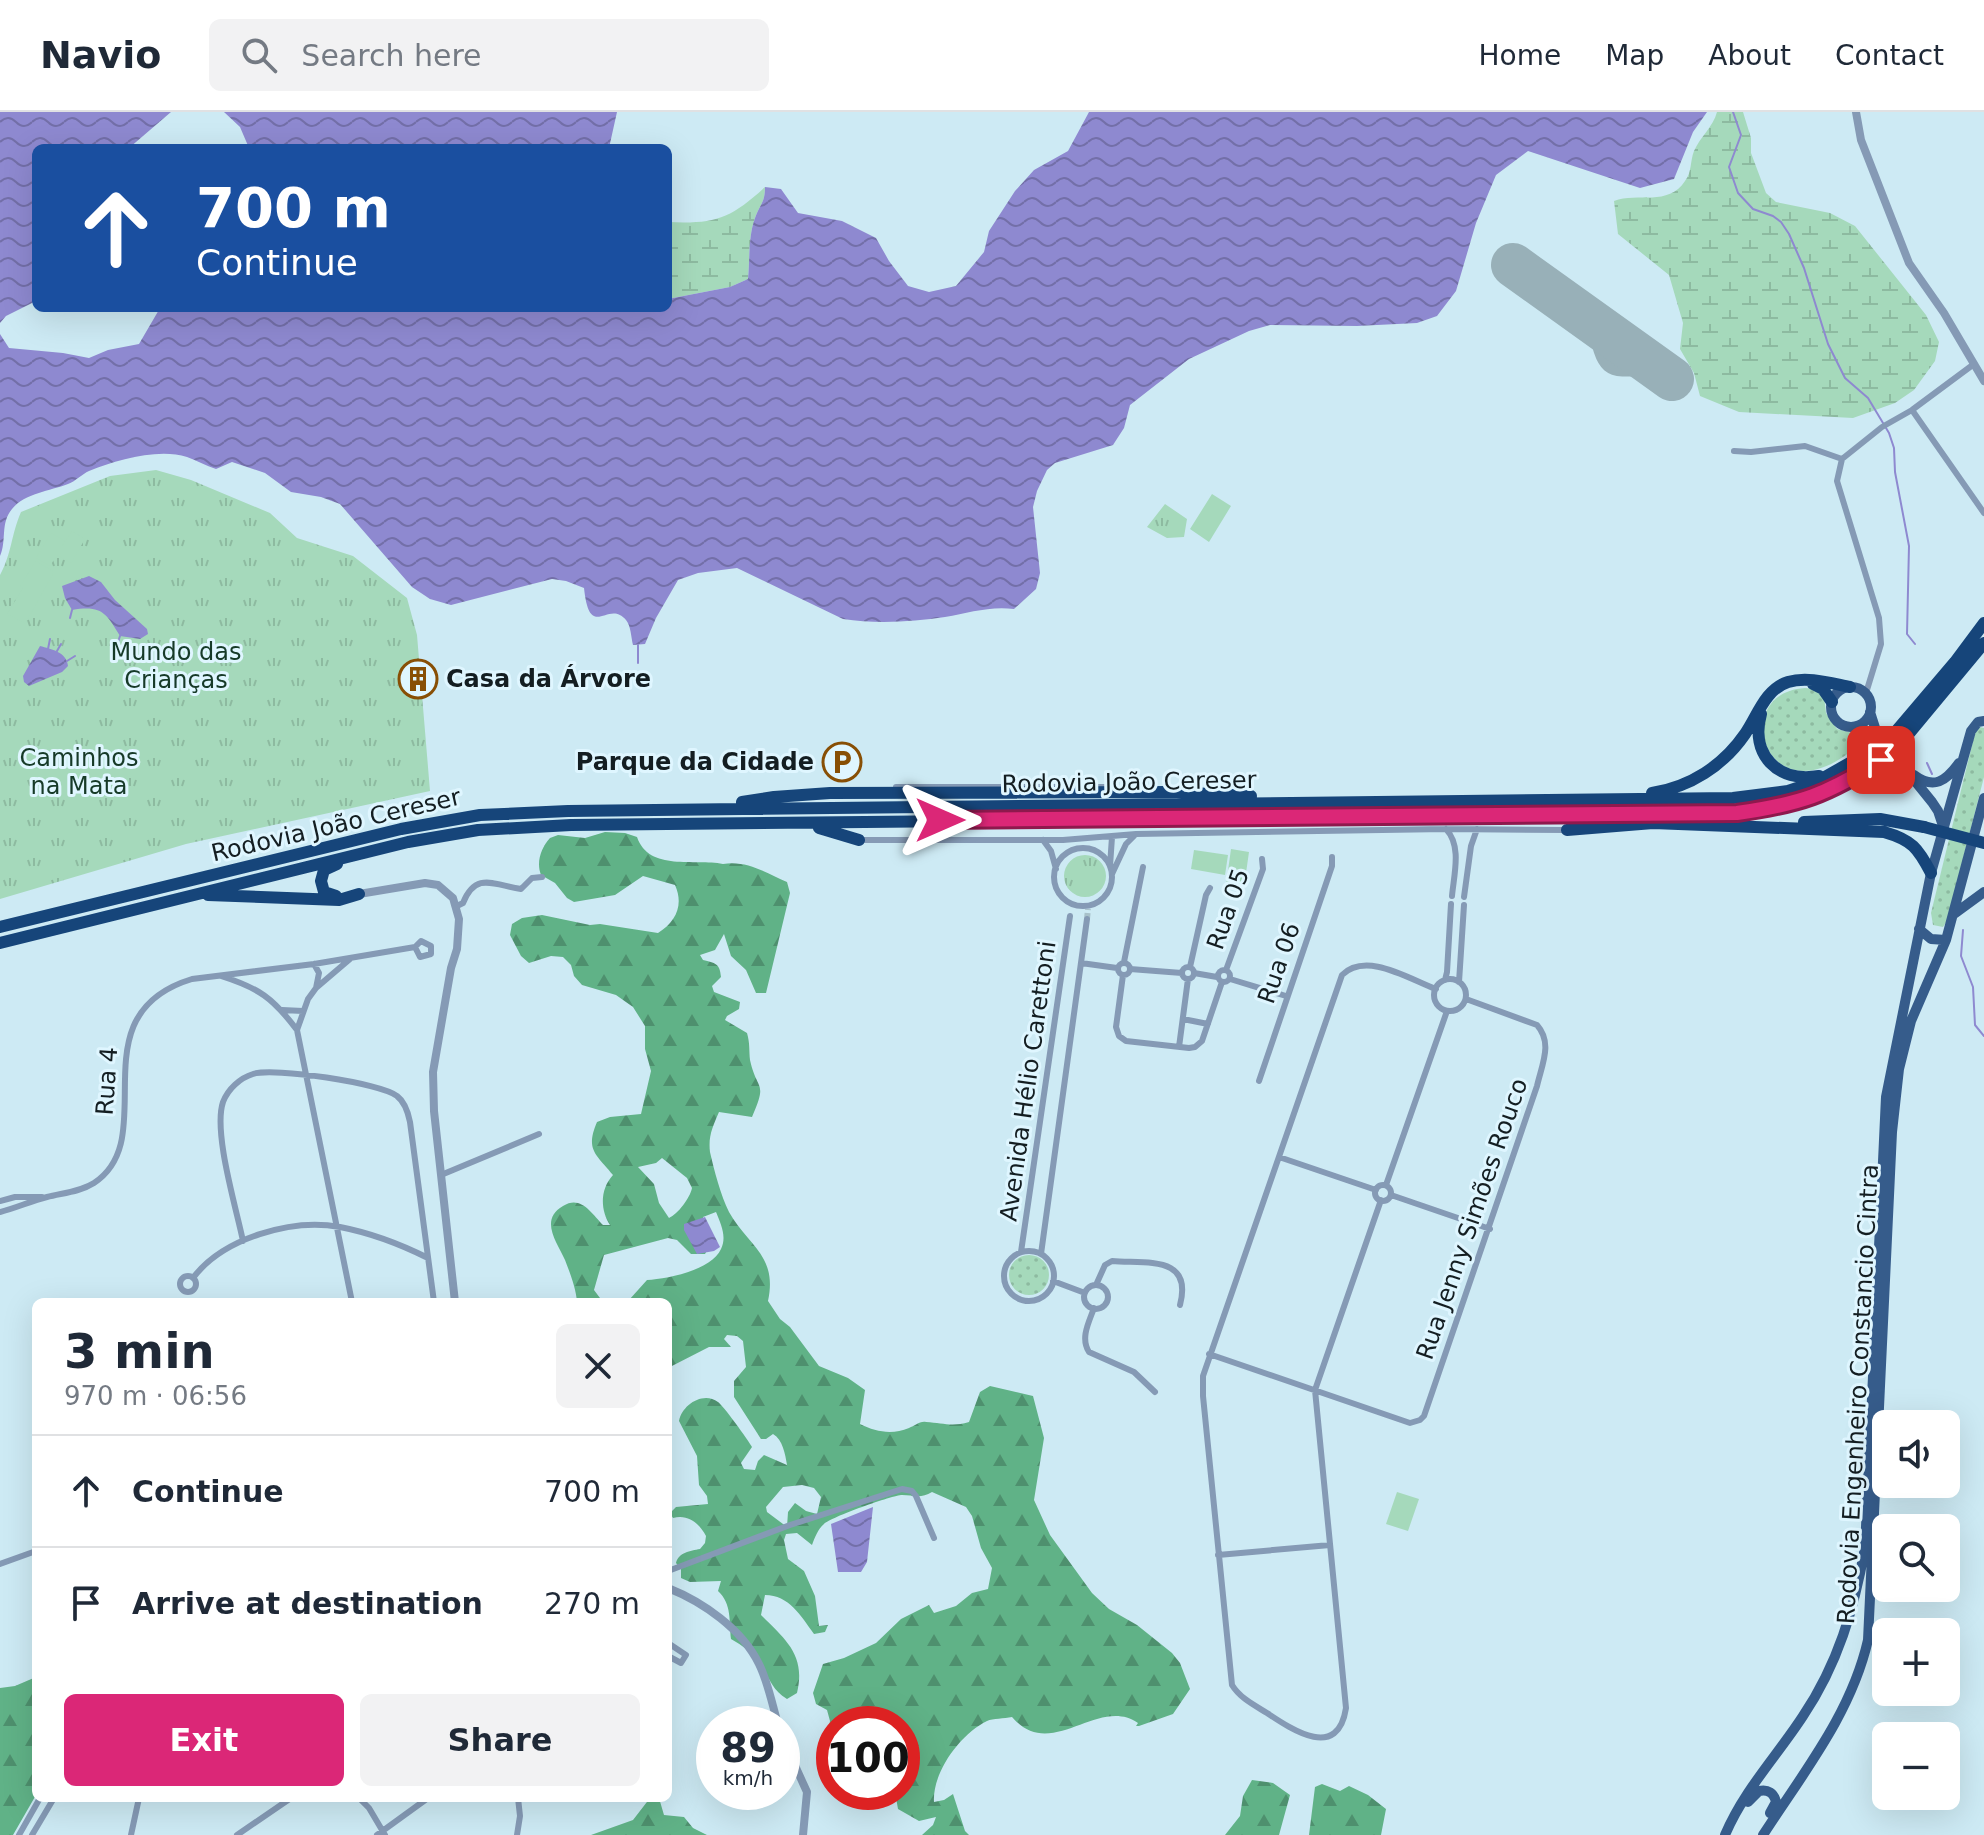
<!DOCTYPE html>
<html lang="en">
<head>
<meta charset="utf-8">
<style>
	:root { --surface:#fff; --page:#f2f2f3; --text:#1f2937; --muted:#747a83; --line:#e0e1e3; --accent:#db2777 }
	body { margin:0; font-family:"DejaVu Sans",sans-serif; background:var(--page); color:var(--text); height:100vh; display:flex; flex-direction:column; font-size:30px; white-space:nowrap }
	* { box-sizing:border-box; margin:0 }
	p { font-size:26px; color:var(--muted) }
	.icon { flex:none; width:44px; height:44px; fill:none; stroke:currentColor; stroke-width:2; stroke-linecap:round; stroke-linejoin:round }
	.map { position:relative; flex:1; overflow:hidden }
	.side { position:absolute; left:32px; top:1186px; width:640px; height:504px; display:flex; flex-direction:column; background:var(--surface); border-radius:12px; box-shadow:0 8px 32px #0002 }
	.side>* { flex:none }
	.banner { position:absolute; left:32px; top:32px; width:640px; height:168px; border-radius:12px; box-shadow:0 8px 32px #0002; background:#1a4fa0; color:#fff; overflow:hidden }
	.fabs { position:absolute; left:1872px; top:1298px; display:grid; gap:16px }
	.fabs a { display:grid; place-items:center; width:88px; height:88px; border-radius:12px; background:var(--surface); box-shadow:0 8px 32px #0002; font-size:40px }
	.speed { position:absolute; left:696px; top:1594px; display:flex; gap:16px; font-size:40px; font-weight:700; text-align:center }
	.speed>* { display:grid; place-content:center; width:104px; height:104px; border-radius:50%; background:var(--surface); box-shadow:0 8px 32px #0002; line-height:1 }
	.speed small { font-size:20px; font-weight:400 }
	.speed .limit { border:12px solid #d22; background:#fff; color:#111 }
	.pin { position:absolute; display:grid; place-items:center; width:68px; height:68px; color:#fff; margin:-34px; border-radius:16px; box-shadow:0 4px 12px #0006 }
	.me { position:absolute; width:88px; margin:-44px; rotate:90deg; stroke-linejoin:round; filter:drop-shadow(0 0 6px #0008) }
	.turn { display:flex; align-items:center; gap:28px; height:168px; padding:0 32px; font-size:36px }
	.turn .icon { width:104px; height:104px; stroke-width:2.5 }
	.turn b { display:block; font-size:56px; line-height:68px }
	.round { display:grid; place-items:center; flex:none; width:84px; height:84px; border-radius:12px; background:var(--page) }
	.headline { display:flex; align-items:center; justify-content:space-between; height:136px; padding:0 32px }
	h1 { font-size:48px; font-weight:800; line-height:60px }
	.primary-button { display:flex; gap:16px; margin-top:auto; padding:16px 32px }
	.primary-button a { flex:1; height:92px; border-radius:12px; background:var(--accent); color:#fff; font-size:32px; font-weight:800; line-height:92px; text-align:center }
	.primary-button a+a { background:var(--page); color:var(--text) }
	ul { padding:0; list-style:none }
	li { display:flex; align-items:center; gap:24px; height:112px; padding:0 32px; border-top:2px solid var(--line) }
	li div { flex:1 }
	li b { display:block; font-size:30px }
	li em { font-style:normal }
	header { display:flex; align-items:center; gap:48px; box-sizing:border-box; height:112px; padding:0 40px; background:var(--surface); border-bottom:2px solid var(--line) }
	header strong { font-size:38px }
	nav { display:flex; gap:44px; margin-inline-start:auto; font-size:28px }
	.search { width:560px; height:72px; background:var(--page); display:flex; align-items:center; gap:20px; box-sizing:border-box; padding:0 28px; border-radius:12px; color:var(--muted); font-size:30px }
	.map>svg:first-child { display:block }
	.grass { fill:url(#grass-dots) }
	.forest { fill:url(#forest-firs); fill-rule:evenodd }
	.wetland { fill:url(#wetland-marsh) }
	.park { fill:url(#park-tufts) }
	.garden { fill:#a5d9bb }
	.water { fill:url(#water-waves) }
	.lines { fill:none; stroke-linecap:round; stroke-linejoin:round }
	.stream { stroke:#8e89d0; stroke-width:2 }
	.taxiway { stroke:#98b0b8; stroke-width:18 }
	.runway { stroke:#98b0b8; stroke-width:44 }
	.minor-tunnel { stroke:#a8c1ca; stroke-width:6; stroke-dasharray:6 3; stroke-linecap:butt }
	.minor { stroke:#859ab5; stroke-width:6 }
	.tertiary { stroke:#859ab5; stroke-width:8 }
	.primary { stroke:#365c8b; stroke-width:10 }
	.motorway { stroke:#16457a; stroke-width:12 }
	.motorway-bridge { stroke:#16457a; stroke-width:12 }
	.route-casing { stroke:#8e194d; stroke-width:20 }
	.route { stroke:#db2777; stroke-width:14 }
	.labels { text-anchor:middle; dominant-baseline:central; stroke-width:6; stroke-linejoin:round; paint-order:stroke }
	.park-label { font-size:24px; fill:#163a28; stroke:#dff6ff }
	.poi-label { font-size:24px; font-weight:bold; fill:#141e22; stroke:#dff6ff; text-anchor:start }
	.street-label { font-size:24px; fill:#141e22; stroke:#dff6ff }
</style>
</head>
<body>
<header>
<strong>Navio</strong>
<div class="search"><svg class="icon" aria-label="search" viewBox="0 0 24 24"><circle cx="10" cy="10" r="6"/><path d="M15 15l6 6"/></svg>Search here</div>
<nav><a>Home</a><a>Map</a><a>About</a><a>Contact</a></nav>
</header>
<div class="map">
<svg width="1984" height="1723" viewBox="0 0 1984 1723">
	<defs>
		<pattern id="grass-dots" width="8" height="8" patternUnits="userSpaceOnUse" patternTransform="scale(2)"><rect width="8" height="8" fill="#a5d9bb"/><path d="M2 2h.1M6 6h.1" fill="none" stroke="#8dbaa0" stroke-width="1.8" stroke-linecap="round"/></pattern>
		<pattern id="forest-firs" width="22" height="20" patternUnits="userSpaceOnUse" patternTransform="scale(2)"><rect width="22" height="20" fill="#60b287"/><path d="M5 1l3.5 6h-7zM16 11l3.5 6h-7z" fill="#4e906e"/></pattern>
		<pattern id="wetland-marsh" width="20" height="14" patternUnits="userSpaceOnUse" patternTransform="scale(2)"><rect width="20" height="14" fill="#a5d9bb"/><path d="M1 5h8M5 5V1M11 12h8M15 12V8" fill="none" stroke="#8dbaa0"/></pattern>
		<pattern id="park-tufts" width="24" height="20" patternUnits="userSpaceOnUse" patternTransform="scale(2)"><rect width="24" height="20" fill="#a5d9bb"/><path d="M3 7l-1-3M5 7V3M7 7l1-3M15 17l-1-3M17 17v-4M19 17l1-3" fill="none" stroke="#8dbaa0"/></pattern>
		<pattern id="water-waves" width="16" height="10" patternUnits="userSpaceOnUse" patternTransform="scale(2)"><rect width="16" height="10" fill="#8e89d0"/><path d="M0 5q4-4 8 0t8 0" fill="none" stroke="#736fa8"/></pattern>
	</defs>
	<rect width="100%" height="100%" fill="#cdeaf4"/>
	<path class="grass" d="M1805 576 1816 577 1824 584 1826 601 1837 617 1867 625C1770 722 1723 581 1805 576Z
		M1980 615 1984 616V665L1947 809 1943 815 1933 813 1931 801 1975 621Z
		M1009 1163a20 20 0 1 1 40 0a20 20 0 1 1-40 0Z"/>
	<path class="forest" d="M605 720 625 721 637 725C649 760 695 746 723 752 747 748 766 761 787 770L790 781 766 881H756L746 858 731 844 724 822 715 838 700 843 703 848C715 851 720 851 721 865L712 874 714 880 740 890 739 897 727 904 725 908 747 921C750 931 749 939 750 948 757 980 768 968 752 1005L719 1000C713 1014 708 1024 710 1040 714 1058 721 1084 729 1100 747 1133 778 1143 768 1189L780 1207 790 1215 819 1254 848 1266 865 1278 860 1312C876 1320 892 1323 909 1316 915 1314 919 1309 926 1310 943 1311 952 1315 969 1310L980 1280 990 1274 1033 1284 1044 1326 1034 1388 1050 1423 1092 1481 1109 1497 1137 1513 1172 1541 1180 1551 1190 1577 1173 1602 1139 1614H1136L1138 1611C1098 1583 1051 1651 1012 1605 1004 1607 993 1606 987 1609 960 1622 932 1661 934 1690L944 1688 953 1682 965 1719 969 1723H922L933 1713 936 1705 919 1709 898 1697 895 1680H902V1612H834V1650L828 1620 830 1609 827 1598 816 1592 813 1581 823 1552 844 1546 876 1531 901 1507 929 1493 934 1501 956 1494 972 1481 988 1477 992 1456 981 1436 972 1404 966 1395 932 1380C921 1387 913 1383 902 1383 893 1383 831 1405 824 1412 818 1417 815 1425 812 1433L797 1421 786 1422 784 1428 788 1447 804 1459 815 1484 819 1514 828 1513 825 1520 814 1522C801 1504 789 1483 765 1483L761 1503C786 1528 806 1543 797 1581L787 1587C772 1578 770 1567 760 1552 754 1542 742 1533 731 1527 729 1509 732 1492 718 1479L721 1469 690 1470 681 1466V1457L676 1451C679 1440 690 1439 700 1437L705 1431 706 1424C699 1411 688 1402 673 1406L670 1401 676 1395 708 1392 707 1384 699 1373 697 1344 679 1309C682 1293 703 1279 718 1290 722 1292 749 1329 752 1335L741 1351 744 1357 755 1358 758 1349 764 1343 787 1353C785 1342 783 1328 773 1322L766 1327H761L734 1285V1269L746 1255 743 1229 737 1224 727 1223 724 1227 731 1235H709L668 1256V1190H629V1188L647 1168C667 1167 712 1158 721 1137 727 1125 721 1112 716 1100L703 1105 709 1135 705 1142H691L677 1128 668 1126 604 1143 594 1178 603 1190H577C576 1176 570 1161 565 1148 557 1130 539 1108 563 1094 581 1083 591 1101 603 1113H610C600 1098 600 1077 613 1063 596 1042 585 1038 597 1010L610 1005 641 1002 651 959 645 937V914L633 895 616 883 582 873 574 864 571 853 563 845 551 844 529 851 521 844 510 823 512 812 522 806 542 803 590 813 600 812 658 821C676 810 684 793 675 773L643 764 615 783 574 790 567 786 555 771 541 763C536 750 541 736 550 726L558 723 585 726ZM662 1046 687 1066 692 1076C690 1086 678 1102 669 1106L659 1091 654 1072 638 1055 656 1051ZM802 1373 814 1376 821 1385 817 1402 806 1399 795 1391 788 1400 787 1415 767 1400 766 1395 783 1375Z
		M36 1565V1683L13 1723H0V1576L15 1574Z
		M1252 1668 1273 1671 1290 1683 1279 1723H1225L1240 1704 1243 1684Z
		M1322 1672 1340 1679 1349 1674 1368 1683 1386 1697 1381 1723H1309L1315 1675Z
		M650 1686H659L664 1703 684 1705 693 1716 707 1723H591L633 1708Z"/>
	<path class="wetland" d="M1717 0H1743L1751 26V41L1766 81 1776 90 1830 101 1855 114 1926 203 1939 230 1935 249 1914 278 1895 291 1853 306 1739 300 1700 284 1694 261 1680 237 1683 211 1669 163 1618 122 1614 89C1638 80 1668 95 1685 69 1692 60 1690 49 1694 39 1700 25 1713 15 1717 0Z
		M765 75C765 91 760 92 755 106 748 125 750 148 748 167L730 175 668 187V110C715 112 730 107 765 75Z"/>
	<path class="park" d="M156 358 191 368 270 401 297 426 353 444 407 486 417 523 430 679 186 732 0 787V463C12 441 11 423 21 400L110 364Z
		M1165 392 1187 407 1184 425 1167 426 1147 415Z
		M1064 764a21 21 0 1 1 42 0a21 21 0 1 1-42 0Z"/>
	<path class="garden" d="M1212 382 1231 394 1209 430 1190 417Z
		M72 419 85 427 71 451 57 443 50 454 36 446 51 421 65 429 62 434Z
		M36 449 54 460 25 512 7 502 23 476 20 474Z
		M1231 737 1249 740 1244 775 1226 773Z
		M1194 738 1228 743 1225 763 1191 757Z
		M1397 1380 1419 1387 1408 1419 1386 1412Z"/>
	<path class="water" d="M0 0H171L129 36H36V189L6 204 0 211Z
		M224 0H617L609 36H249L240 15Z
		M1089 0H1707L1693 20 1674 67 1640 76 1528 39 1496 63 1476 111 1456 179 1437 204 1417 211 1357 214 1270 213 1249 219 1189 247 1130 293 1124 316 1113 333 1055 351 1047 358 1037 379 1033 395 1040 461 1036 477 1014 497C989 494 969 501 945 505 913 510 875 512 843 507L737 456 698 461 678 468 656 506 645 532 633 533C631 525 631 514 626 508 608 486 590 531 584 476L566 469 552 467 451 493 430 487 412 475 340 392 321 385 291 380 265 361 232 350 216 357C206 354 196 348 187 345 158 336 117 348 89 359 82 362 76 369 68 372 50 379 25 381 12 397 0 411 7 429 0 444V222L9 236 63 241 89 246 108 238 139 232 160 196H668V187L730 175 748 167C750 148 748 125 755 106 760 92 765 91 765 75L781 77 798 101 842 109 876 126 889 149 908 174 929 180 956 174 984 140 989 119 1015 79 1034 58 1068 39Z
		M89 464 101 470 115 488 147 517 148 522 140 527 120 524C106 501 102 493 72 498L65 486 62 474Z
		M40 534C51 537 67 540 68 554L62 560 29 574 24 570 23 564Z
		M705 1105 720 1135 714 1139 697 1142 684 1118V1112Z
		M873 1395 867 1450 861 1460H838L831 1412Z"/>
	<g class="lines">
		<path class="stream" d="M1733 0 1741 23 1729 55 1738 81 1753 97 1773 104 1781 110 1789 122 1804 156 1828 232 1845 266 1868 286 1889 321 1894 336 1895 360 1909 434 1907 522 1915 532
			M70 506 72 498
			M117 533 120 524
			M48 537 50 527
			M57 539 61 532
			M67 549 75 544
			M638 551V533
			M1927 651 1932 662
			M1963 818 1961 844 1973 875 1975 913 1984 924"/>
		<path class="taxiway" d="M1596 212C1607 261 1607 257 1655 254"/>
		<path class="runway" d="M1513 153 1672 267"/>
		<path class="minor-tunnel" d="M1087 807 1088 797"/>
		<path class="minor" d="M1912 298 1984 401
			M1734 339 1751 340 1805 334 1842 347
			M1866 581 1881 532 1879 506 1837 369 1842 347 1882 315 1912 298 1974 252
			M896 675H1113
			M1446 717C1462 734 1454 762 1452 784
			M859 728H1063L1136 722 1446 717 1567 718
			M1043 728 1051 739 1056 757
			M1054 765a29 29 0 1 1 58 0a29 29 0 1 1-58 0Z
			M1110 754 1112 725
			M1112 762 1126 732 1134 724
			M1464 785 1471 734 1477 717
			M455 795 463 791C476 759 494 773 521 777L532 766 542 765
			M1124 850 1143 755
			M1118 857a6 6 0 1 1 12 0a6 6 0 1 1-12 0Z
			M1081 851 1117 856
			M314 852 319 861 316 876
			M1190 855 1206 783 1210 776
			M1182 861a6 6 0 1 1 12 0a6 6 0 1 1-12 0Z
			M1130 857 1182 861
			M1218 864a6 6 0 1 1 12 0a6 6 0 1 1-12 0Z
			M1226 858 1263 757 1262 747
			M1194 861 1217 865
			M1123 863 1116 915 1119 924 1126 929 1189 936 1195 935 1202 929 1222 870
			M221 864C259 876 273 886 297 918L352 1190
			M1230 867 1286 884
			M1434 883a16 16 0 1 1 32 0a16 16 0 1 1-32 0Z
			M1445 868 1447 860 1451 792
			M1459 870 1464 793
			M282 898 303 899
			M1183 907 1208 912
			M297 918 308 887 316 876 350 847
			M1179 935 1188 867
			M1259 969 1332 754V745
			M1279 1045 1376 1078
			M441 1063 539 1022
			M1386 1073 1447 899
			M1375 1081a8 8 0 1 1 16 0a8 8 0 1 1-16 0Z
			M1391 1083 1490 1117
			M1381 1088 1315 1278 1346 1596C1338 1648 1294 1619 1267 1601 1254 1593 1240 1586 1232 1573L1203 1284V1264L1342 863C1366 839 1409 867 1436 877
			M0 1089 15 1085H42
			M0 1100C16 1096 31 1089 47 1085 62 1081 80 1080 94 1071 164 1025 74 903 192 867L314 852 415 835 421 829 431 834V842L420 845 415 835
			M243 1129C236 1095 213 1020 223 990 228 977 240 966 253 962 273 955 381 971 397 984 405 990 408 1000 410 1010L434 1190
			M1004 1164a25 25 0 1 1 50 0a25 25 0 1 1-50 0Z
			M1021 1140 1070 804
			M1041 1142 1087 807
			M180 1172a8 8 0 1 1 16 0a8 8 0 1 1-16 0Z
			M193 1166C223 1126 292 1106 340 1115 371 1121 400 1132 428 1146
			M1053 1169 1085 1181
			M1096 1173 1105 1153 1112 1149C1147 1152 1193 1143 1180 1193
			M1084 1185a12 12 0 1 1 24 0a12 12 0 1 1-24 0Z
			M1094 1196C1089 1210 1080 1226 1089 1240L1134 1260 1155 1280
			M1209 1242 1410 1311 1420 1308 1424 1304 1537 974C1542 952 1553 931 1537 913L1466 887
			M1218 1443 1330 1433
			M0 1452 36 1439
			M668 1459 790 1413 902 1377 912 1379 916 1384 934 1426
			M668 1531 686 1543 681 1551 668 1544
			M359 1686 369 1696 385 1723
			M19 1723 40 1686
			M32 1723 54 1686
			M131 1723 139 1686
			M237 1723 291 1686
			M377 1723 428 1686
			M517 1723 520 1704 518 1686"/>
		<path class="tertiary" d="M1856 0 1861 28 1909 151 1944 201 1984 269
			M359 782 425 771 438 773 453 786 459 807 457 837 451 856 433 960 434 999 455 1190
			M668 1476C703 1490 742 1517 759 1552 768 1570 772 1592 778 1612
			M782 1625 807 1680 803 1723"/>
		<path class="primary" d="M1831 595a20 20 0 1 1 40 0a20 20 0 1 1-40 0Z
			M1870 600 1877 622 1932 690 1938 699 1943 714
			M1914 663C1934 678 1946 669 1959 651
			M1954 802 1984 780
			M1919 817 1931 827 1946 828
			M1748 1690 1759 1679C1768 1677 1774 1681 1776 1690L1770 1701
			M1725 1723C1744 1678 1777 1644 1803 1604 1838 1552 1854 1497 1865 1436L1886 985 1931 761 1971 619 1978 610 1984 609
			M1763 1723C1803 1661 1851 1602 1868 1528L1892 1020 1899 957 1911 909 1946 828 1984 686"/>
		<path class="motorway" d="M1813 572 1823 577 1832 590
			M1761 602C1750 642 1777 671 1819 664
			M1893 623 1955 550 1984 511
			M1902 630 1984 531
			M1652 681C1690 675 1723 654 1745 622 1757 605 1765 577 1788 570 1807 564 1830 571 1850 575
			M742 690 774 685 830 681 1172 680 1251 684
			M1804 710 1880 707 1924 715
			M819 716 859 728
			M1567 718 1653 711 1884 720C1912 728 1918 736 1931 761
			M208 783 339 788 359 782
			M336 784 324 780 321 769 324 758 337 752
			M0 815 401 717 480 703 568 699 1733 686 1788 679 1818 669 1876 636
			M0 831 408 730 478 718 571 713 1737 701C1800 692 1827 683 1881 648"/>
		<path class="motorway-bridge" d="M1876 636 1893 623
			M1881 648 1902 630
			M1924 715 1984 731"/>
	</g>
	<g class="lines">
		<defs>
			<path id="route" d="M940 708 1737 701C1800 692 1827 683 1881 648"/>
		</defs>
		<use href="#route" class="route-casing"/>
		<use href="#route" class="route"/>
	</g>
	<defs>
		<symbol id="building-ring" viewBox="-11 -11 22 22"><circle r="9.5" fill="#dff6ff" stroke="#884f05" stroke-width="1.5"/><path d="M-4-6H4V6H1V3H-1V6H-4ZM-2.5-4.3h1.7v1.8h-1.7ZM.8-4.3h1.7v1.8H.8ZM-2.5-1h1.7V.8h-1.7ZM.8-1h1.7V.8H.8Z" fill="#884f05"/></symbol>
		<symbol id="parking-ring" viewBox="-11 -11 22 22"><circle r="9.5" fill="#dff6ff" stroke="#884f05" stroke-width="1.5"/><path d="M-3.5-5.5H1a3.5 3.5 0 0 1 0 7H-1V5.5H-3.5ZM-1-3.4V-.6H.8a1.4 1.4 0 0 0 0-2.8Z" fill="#884f05"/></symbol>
	</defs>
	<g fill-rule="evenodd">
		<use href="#building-ring" x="396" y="545" width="44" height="44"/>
		<use href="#parking-ring" x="820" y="628" width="44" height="44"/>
	</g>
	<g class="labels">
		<g class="park-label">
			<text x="176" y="540">Mundo das<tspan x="176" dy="28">Crianças</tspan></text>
			<text x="79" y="646">Caminhos<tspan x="79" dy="28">na Mata</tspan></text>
		</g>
		<g class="poi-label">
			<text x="446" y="567">Casa da Árvore</text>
			<text x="814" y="650" text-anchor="end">Parque da Cidade</text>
		</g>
		<g class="street-label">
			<text transform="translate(1129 670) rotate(-1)">Rodovia João Cereser</text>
			<text transform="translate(336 713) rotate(-13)">Rodovia João Cereser</text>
			<text transform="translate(1228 797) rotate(-71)">Rua 05</text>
			<text transform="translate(1279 851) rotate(-71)">Rua 06</text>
			<text transform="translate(107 969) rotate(-86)">Rua 4</text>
			<text transform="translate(1028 969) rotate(-82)">Avenida Hélio Carettoni</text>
			<text transform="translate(1472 1107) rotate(-71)">Rua Jenny Simões Rouco</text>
			<text transform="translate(1858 1282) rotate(-87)">Rodovia Engenheiro Constancio Cintra</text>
		</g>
	</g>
</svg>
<div class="fabs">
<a><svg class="icon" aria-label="sound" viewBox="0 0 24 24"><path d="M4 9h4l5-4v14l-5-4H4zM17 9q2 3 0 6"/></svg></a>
<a><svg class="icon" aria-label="search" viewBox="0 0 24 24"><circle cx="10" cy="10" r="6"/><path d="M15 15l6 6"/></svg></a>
<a>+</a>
<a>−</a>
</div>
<div class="speed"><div>89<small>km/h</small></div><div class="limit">100</div></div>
<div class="pin" style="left:1881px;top:648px;background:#d93025"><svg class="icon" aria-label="arrive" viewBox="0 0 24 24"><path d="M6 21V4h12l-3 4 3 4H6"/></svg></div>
<svg class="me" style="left:940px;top:708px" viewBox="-20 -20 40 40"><path d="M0-17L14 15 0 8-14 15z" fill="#db2777" stroke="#fff" stroke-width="4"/></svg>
<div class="banner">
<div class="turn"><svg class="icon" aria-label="ahead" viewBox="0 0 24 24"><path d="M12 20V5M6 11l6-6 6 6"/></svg><div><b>700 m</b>Continue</div></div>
</div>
<section class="side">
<div class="headline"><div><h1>3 min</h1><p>970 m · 06:56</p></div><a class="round"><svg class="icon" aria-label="close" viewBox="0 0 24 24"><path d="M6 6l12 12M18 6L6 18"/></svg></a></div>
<ul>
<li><svg class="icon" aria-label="ahead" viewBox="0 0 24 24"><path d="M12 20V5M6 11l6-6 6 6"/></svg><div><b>Continue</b></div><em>700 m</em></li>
<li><svg class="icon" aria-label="arrive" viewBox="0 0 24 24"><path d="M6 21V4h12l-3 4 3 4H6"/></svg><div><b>Arrive at destination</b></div><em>270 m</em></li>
</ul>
<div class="primary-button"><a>Exit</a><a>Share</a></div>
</section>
</div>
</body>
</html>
